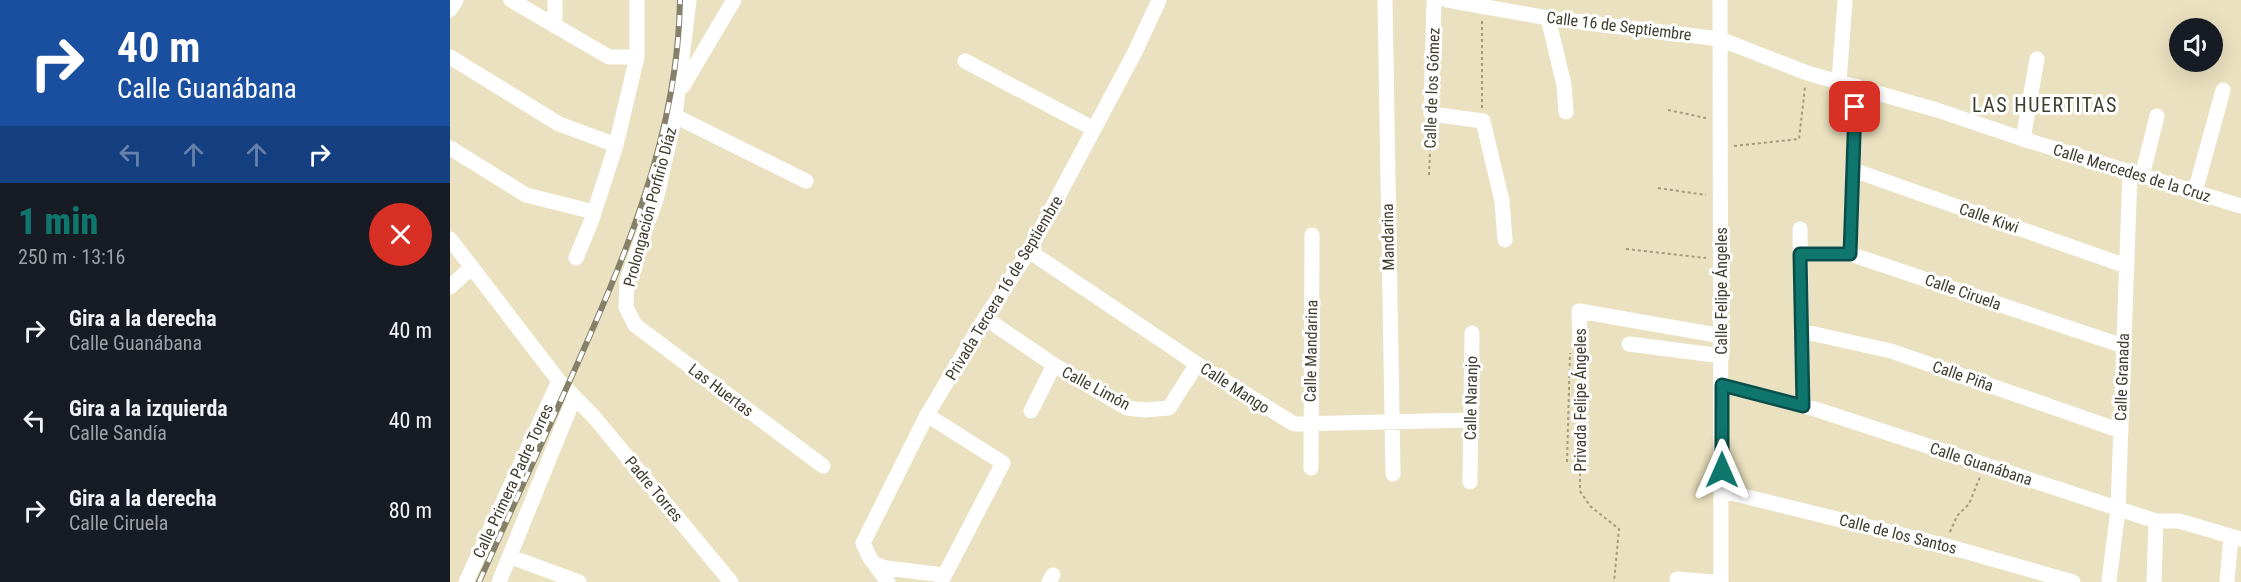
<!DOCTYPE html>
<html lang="es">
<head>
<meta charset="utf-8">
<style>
	:root { --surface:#171b24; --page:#20242c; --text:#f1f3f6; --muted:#9ea1a6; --accent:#0f766e }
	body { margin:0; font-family:"Roboto Condensed",sans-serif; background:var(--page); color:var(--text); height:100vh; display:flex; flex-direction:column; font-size:22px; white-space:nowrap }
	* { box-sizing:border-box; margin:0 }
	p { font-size:20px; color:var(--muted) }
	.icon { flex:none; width:33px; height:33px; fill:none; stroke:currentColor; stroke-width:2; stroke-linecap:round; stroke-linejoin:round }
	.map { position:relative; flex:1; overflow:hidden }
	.details { display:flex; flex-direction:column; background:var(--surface); width:450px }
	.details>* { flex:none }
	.guide { background:#1a4fa0; color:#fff; overflow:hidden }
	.controls { position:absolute; left:1719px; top:18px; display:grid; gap:12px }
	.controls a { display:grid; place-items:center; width:54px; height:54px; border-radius:50%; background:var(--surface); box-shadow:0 6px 24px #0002; font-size:30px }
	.pin { position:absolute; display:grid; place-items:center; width:51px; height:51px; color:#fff; margin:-26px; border-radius:12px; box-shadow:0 3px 9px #0006 }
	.me { position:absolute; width:66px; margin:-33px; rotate:0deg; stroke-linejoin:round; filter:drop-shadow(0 0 4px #0008) }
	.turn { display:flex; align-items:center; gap:21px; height:126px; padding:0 18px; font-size:27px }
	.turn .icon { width:78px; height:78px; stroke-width:2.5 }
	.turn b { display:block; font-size:42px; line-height:51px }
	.lanes { display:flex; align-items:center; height:57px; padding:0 18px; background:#0003; justify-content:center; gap:30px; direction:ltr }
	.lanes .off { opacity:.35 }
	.round { display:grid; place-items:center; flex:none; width:63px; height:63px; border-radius:32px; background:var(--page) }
	.overview { display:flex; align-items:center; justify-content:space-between; height:102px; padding:0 18px }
	h1 { font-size:36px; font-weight:800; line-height:45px; color:var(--accent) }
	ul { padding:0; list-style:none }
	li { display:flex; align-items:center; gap:18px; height:90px; padding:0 18px }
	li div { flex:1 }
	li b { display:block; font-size:22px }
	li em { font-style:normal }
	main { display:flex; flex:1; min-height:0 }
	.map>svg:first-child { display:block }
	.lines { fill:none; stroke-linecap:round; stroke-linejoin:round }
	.path { stroke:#a19b82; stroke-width:2; stroke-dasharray:3 3; stroke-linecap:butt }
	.minor { stroke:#fff; stroke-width:15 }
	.rail-casing { stroke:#85806a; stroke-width:6 }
	.rail { stroke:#fff; stroke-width:4; stroke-dasharray:11; stroke-linecap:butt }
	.route-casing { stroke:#0a4d48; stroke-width:15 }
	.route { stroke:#0f766e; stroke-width:10 }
	.labels { text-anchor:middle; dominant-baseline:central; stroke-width:6; stroke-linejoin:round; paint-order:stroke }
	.street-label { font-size:16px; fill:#403d2f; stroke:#fff }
	.quarter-label { font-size:20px; letter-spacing:1.5px; fill:#403d2f; stroke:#fff }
</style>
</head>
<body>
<main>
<section class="details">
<div class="guide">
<div class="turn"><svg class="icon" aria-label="right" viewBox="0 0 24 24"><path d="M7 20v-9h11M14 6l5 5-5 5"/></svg><div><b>40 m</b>Calle Guanábana</div></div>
<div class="lanes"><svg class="icon off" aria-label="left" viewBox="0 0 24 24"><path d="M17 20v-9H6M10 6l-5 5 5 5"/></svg><svg class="icon off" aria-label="ahead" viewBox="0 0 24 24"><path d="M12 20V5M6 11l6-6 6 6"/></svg><svg class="icon off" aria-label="ahead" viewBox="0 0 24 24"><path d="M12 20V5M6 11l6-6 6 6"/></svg><svg class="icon" aria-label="right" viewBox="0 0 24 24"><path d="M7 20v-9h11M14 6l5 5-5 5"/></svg></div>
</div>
<div class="overview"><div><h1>1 min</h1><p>250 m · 13:16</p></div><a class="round" style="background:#d93025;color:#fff"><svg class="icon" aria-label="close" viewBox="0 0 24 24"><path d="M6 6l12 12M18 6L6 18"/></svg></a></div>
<ul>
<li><svg class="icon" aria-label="right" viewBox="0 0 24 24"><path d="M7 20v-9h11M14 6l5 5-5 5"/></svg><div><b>Gira a la derecha</b><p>Calle Guanábana</p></div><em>40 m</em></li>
<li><svg class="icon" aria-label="left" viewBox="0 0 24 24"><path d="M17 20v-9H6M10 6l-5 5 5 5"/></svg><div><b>Gira a la izquierda</b><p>Calle Sandía</p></div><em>40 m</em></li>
<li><svg class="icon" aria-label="right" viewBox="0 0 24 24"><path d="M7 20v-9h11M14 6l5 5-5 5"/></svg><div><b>Gira a la derecha</b><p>Calle Ciruela</p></div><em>80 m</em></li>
</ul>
</section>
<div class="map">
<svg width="1791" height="582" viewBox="0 0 1791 582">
	<rect width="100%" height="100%" fill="#e9e1bf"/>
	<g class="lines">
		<path class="path" d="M1032 21V108
			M1218 110 1256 118
			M1284 146 1349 139 1355 87
			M979 175 981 129
			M1208 188 1256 195
			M1176 249 1256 258
			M1130 359V491L1140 506 1169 529 1164 582
			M1117 462 1120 353
			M1500 532 1507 516 1519 504 1530 477"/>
		<path class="minor" d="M61 0 159 57H187
			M239 0 225 116 206 200 177 280 176 307 185 325 373 466
			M935 0 943 474
			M984 0 981 114 1033 121 1052 201 1055 240
			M997 0 1098 18 1270 39 1357 73 1487 110 1573 139 1791 206
			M1270 0 1271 582
			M0 10 6 0
			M1098 18 1114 85 1116 112
			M105 26V0
			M0 57 109 124 166 145
			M515 61 644 129
			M1389 82 1395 0
			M233 86 284 0
			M225 116 356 181
			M1573 139 1587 59
			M0 148 76 195 144 212
			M1403 170 1676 266
			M1692 176 1707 116
			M1745 192 1773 90
			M1350 229 1353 406
			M0 239 109 381 144 417 281 582
			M579 251 747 364 844 424 1021 420
			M1350 254H1400L1673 346
			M1400 254 1406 86
			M126 258 141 222 166 145 187 57V0
			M0 287 22 267
			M535 318 604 365 677 408 695 410 719 408 747 364
			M1351 331 1441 351 1671 431
			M1130 344 1129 311 1272 336
			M1179 344 1272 356
			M1272 385 1365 409 1706 521H1729L1791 539
			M581 411 604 365
			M477 415 553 463 491 582
			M861 468 862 235
			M1020 482 1022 333
			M1273 491 1493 545 1623 582
			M61 557 129 582
			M425 564 436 568 494 575
			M1227 579 1264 582
			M16 582 109 381
			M49 582 124 398
			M438 582 420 558 413 543 477 415 535 318 579 251 686 50 709 0
			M599 582 603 575
			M1659 582 1668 509 1680 172
			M1704 582 1706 521
			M1777 582 1781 536"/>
		<defs>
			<path id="rail" d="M29 582C60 514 90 446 121 378 175 257 228 135 230 0"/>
		</defs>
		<use href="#rail" class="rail-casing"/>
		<use href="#rail" class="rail"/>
	</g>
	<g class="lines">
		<defs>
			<path id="route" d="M1272 470V385L1353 406 1350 254H1400L1405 107"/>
		</defs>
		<use href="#route" class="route-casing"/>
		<use href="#route" class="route"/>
	</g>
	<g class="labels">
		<g class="street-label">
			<text transform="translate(1169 26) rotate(7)">Calle 16 de Septiembre</text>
			<text transform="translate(982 88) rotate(-88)">Calle de los Gómez</text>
			<text transform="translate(1682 173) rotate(17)">Calle Mercedes de la Cruz</text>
			<text transform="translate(200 207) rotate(-75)">Prolongación Porfirio Díaz</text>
			<text transform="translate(1539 218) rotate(19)">Calle Kiwi</text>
			<text transform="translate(938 237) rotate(-91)">Mandarina</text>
			<text transform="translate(554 288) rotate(-59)">Privada Tercera 16 de Septiembre</text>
			<text transform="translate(1271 291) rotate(-90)">Calle Felipe Ángeles</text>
			<text transform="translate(1513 292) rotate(19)">Calle Ciruela</text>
			<text transform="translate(861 351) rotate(-89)">Calle Mandarina</text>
			<text transform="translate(1513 376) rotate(19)">Calle Piña</text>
			<text transform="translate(1672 377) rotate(-88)">Calle Granada</text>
			<text transform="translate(646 388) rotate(28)">Calle Limón</text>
			<text transform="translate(785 388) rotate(33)">Calle Mango</text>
			<text transform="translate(271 390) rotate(37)">Las Huertas</text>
			<text transform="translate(1021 398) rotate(-89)">Calle Naranjo</text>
			<text transform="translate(1130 400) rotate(-90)">Privada Felipe Ángeles</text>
			<text transform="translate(1531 464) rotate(18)">Calle Guanábana</text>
			<text transform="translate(63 481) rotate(-65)">Calle Primera Padre Torres</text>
			<text transform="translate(204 489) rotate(50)">Padre Torres</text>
			<text transform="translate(1448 534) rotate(14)">Calle de los Santos</text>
		</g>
		<g class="quarter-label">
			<text x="1595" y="105">LAS HUERTITAS</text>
		</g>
	</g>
</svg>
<div class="controls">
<a><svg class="icon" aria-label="sound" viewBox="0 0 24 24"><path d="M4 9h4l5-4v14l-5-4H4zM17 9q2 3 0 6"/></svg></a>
</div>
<div class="pin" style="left:1405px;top:107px;background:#d93025"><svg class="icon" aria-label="arrive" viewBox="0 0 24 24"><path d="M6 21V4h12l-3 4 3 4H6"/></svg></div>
<svg class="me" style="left:1272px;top:470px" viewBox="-20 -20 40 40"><path d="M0-17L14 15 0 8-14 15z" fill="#0f766e" stroke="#fff" stroke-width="4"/></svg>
</div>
</main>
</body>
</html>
